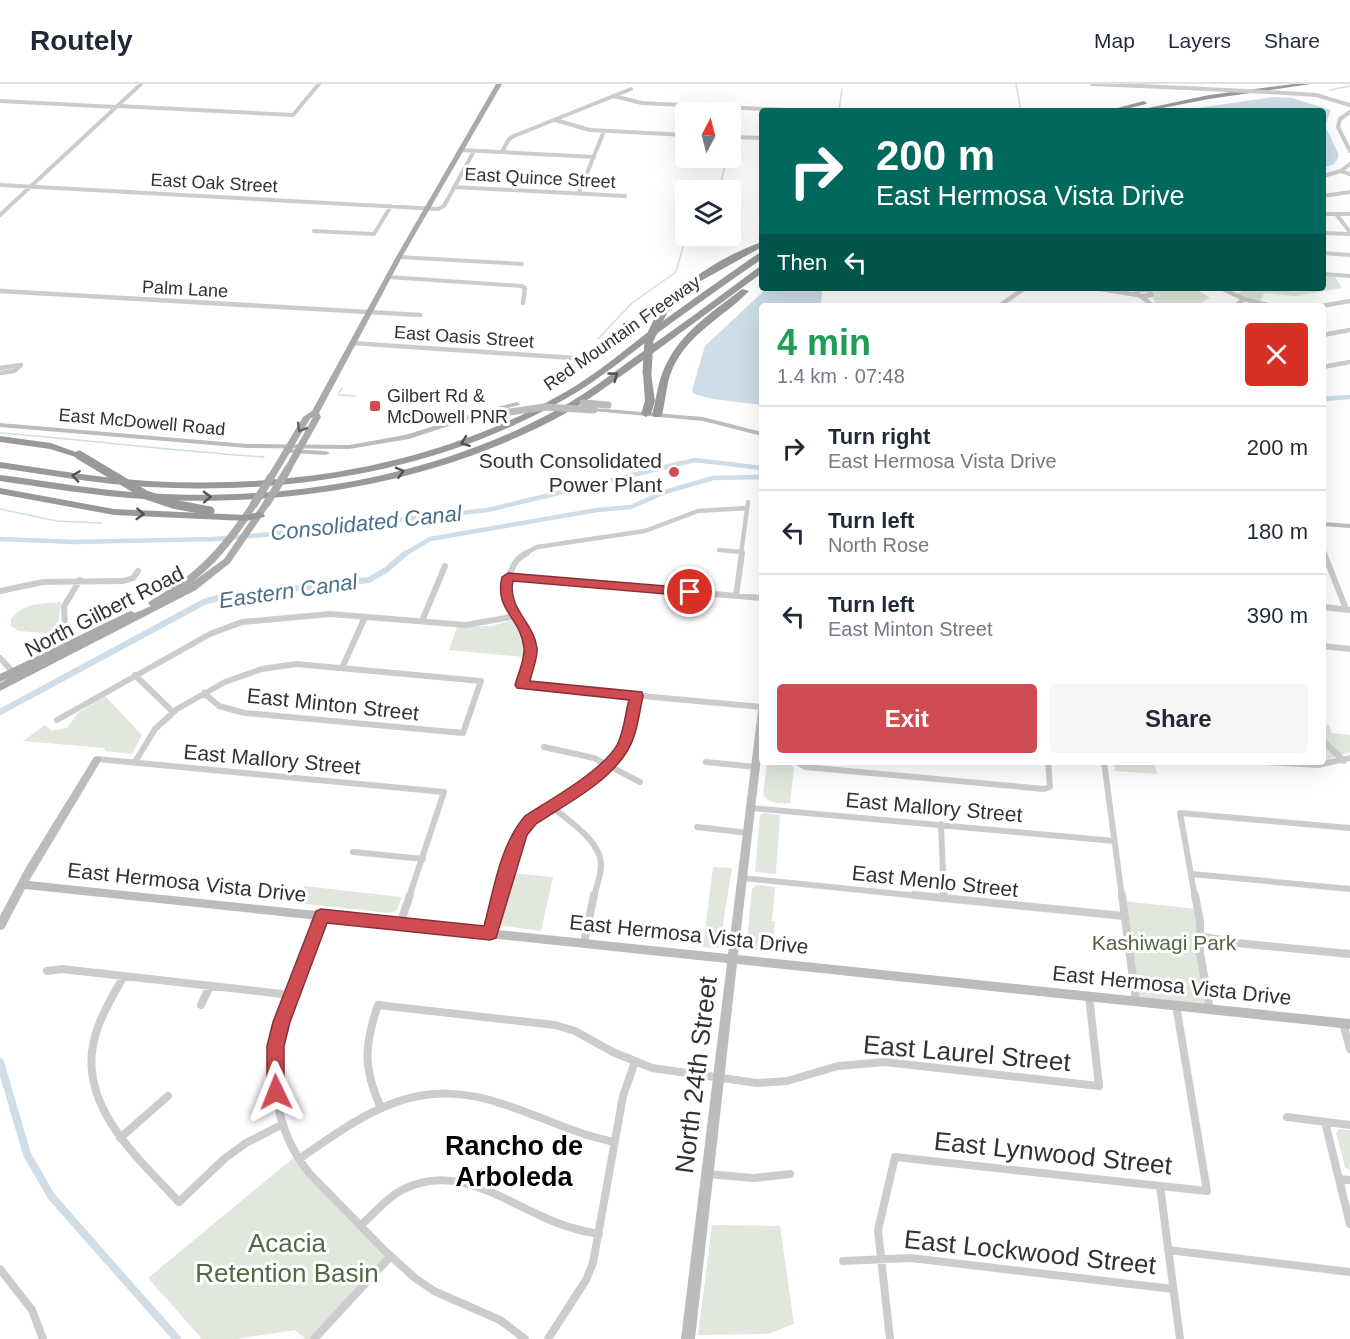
<!DOCTYPE html>
<html lang="en">
<head>
<meta charset="utf-8">
<style>
	:root { --surface:#fff; --page:#f6f6f7; --text:#1f2937; --muted:#747a83; --line:#e0e1e3; --accent:#d04c53 }
	body { margin:0; font-family:Helvetica,sans-serif; background:var(--page); color:var(--text); height:100vh; display:flex; flex-direction:column; font-size:22px; white-space:nowrap }
	* { box-sizing:border-box; margin:0 }
	p { font-size:20px; color:var(--muted) }
	.icon { flex:none; width:33px; height:33px; fill:none; stroke:currentColor; stroke-width:2; stroke-linecap:round; stroke-linejoin:round }
	.map { position:relative; flex:1; overflow:hidden }
	.panel { position:absolute; left:759px; top:219px; width:567px; height:462px; display:flex; flex-direction:column; background:var(--surface); border-radius:6px; box-shadow:0 6px 24px #0002 }
	.panel>* { flex:none }
	.banner { position:absolute; left:759px; top:24px; width:567px; height:183px; border-radius:6px; box-shadow:0 6px 24px #0002; background:#00695c; color:#fff; overflow:hidden }
	.needle { width:39px; rotate:7deg }
	.controls { position:absolute; left:675px; top:18px; display:grid; gap:12px }
	.controls a { display:grid; place-items:center; width:66px; height:66px; border-radius:6px; background:var(--surface); box-shadow:0 6px 24px #0002; font-size:30px }
	.pin { position:absolute; display:grid; place-items:center; width:51px; height:51px; color:#fff; margin:-26px; border:3px solid #fff; border-radius:50%; box-shadow:0 2px 6px #0007 }
	.me { position:absolute; width:66px; margin:-33px; rotate:358deg; stroke-linejoin:round; filter:drop-shadow(0 0 4px #0008) }
	.turn { display:flex; align-items:center; gap:21px; height:126px; padding:0 18px; font-size:27px }
	.turn .icon { width:78px; height:78px; stroke-width:2.5 }
	.turn b { display:block; font-size:42px; line-height:51px }
	.then { display:flex; align-items:center; height:57px; padding:0 18px; background:#0003; gap:12px; font-size:22px }
	.round { display:grid; place-items:center; flex:none; width:63px; height:63px; border-radius:6px; background:var(--page) }
	.head { display:flex; align-items:center; justify-content:space-between; height:102px; padding:0 18px }
	h1 { font-size:36px; font-weight:700; line-height:45px; color:#1e9e55 }
	.action { display:flex; gap:12px; margin-top:auto; padding:12px 18px }
	.action a { flex:1; height:69px; border-radius:6px; background:var(--accent); color:#fff; font-size:24px; font-weight:700; line-height:69px; text-align:center }
	.action a+a { background:var(--page); color:var(--text) }
	ul { padding:0; list-style:none }
	li { display:flex; align-items:center; gap:18px; height:84px; padding:0 18px; border-top:2px solid var(--line) }
	li div { flex:1 }
	li b { display:block; font-size:22px }
	li em { font-style:normal }
	header { display:flex; align-items:center; gap:36px; box-sizing:border-box; height:84px; padding:0 30px; background:var(--surface); border-bottom:2px solid var(--line) }
	header strong { font-size:28px }
	nav { display:flex; gap:33px; margin-inline-start:auto; font-size:21px }
	.map>svg:first-child { display:block }
	.green { fill:#e1e7dc }
	.water { fill:#cedde7 }
	.lines { fill:none; stroke-linecap:round; stroke-linejoin:round }
	.stream { stroke:#cedde7; stroke-width:1.5 }
	.canal-far2 { stroke:#cedde7; stroke-width:4.5 }
	.canal-far1 { stroke:#cedde7; stroke-width:6 }
	.canal { stroke:#cedde7; stroke-width:8 }
	.street-far3 { stroke:#ccc; stroke-width:4 }
	.street-far2 { stroke:#ccc; stroke-width:4.5 }
	.street-far1 { stroke:#ccc; stroke-width:6 }
	.street { stroke:#ccc; stroke-width:8 }
	.secondary { fill:#bcbcbc; fill-rule:evenodd }
	.primary { fill:#aaa; fill-rule:evenodd }
	.highway { fill:#999; fill-rule:evenodd }
	.street-bridge { stroke:#ccc; stroke-width:4 }
	.secondary-bridge { stroke:#bcbcbc; stroke-width:7 }
	.primary-bridge { stroke:#aaa; stroke-width:8 }
	.highway-bridge { stroke:#999; stroke-width:9 }
	.oneway { stroke:#515151 }
	.oneway2 { stroke:#626262 }
	.route { fill:#d04c53; stroke:#873136; stroke-width:1.5 }
	.poi-dot { fill:#d04c53; stroke:#fff; stroke-width:2 }
	.labels { text-anchor:middle; dominant-baseline:central; stroke-width:6; stroke-linejoin:round; paint-order:stroke }
	.far-street-label { font-size:18px; fill:#323232; stroke:#fff }
	.far-poi-label { font-size:18px; fill:#323232; stroke:#fff; text-anchor:start }
	.poi-label { font-size:21px; fill:#323232; stroke:#fff; text-anchor:end }
	.street-label { font-size:21px; fill:#323232; stroke:#fff }
	.park-label { font-size:21px; fill:#546844; stroke:#fff }
	.water-label { font-size:22px; font-style:italic; fill:#49708a; stroke:#fff }
	.near-street-label { font-size:26px; fill:#323232; stroke:#fff }
	.near-park-label { font-size:26px; fill:#546844; stroke:#fff }
	.near-neighbourhood-label { font-size:27px; font-weight:bold; fill:#000; stroke:#fff }
</style>
</head>
<body>
<header>
<strong>Routely</strong>
<nav><a>Map</a><a>Layers</a><a>Share</a></nav>
</header>
<div class="map">
<svg width="1350" height="1255" viewBox="0 0 1350 1255">
	<rect width="100%" height="100%" fill="#fff"/>
	<path class="green" d="M1323 192 1335 193 1342 204 1295 212 1264 209 1260 218 1237 210 1248 204H1323Z
		M1149 204H1195L1210 214 1195 222H1158L1153 215 1155 210Z
		M61 518 59 536 51 547 62 556 51 561 43 549 19 547 11 542V535C24 518 41 520 61 518Z
		M513 536C522 547 529 560 524 573L449 566 457 543 492 542Z
		M105 612 142 651 132 670 106 667 104 664 23 657 45 641 52 647 67 644 78 629Z
		M1323 640 1329 641 1332 649 1350 651V668L1323 677Z
		M767 678H790L794 684 790 719C780 720 768 720 763 710Z
		M1114 678H1154L1157 690 1115 687Z
		M763 729 780 731 776 790 755 788 760 732Z
		M713 783 732 784 719 864 703 863Z
		M512 789 553 793 541 847 498 841Z
		M757 801 775 803 772 837H775L772 868 746 865 752 805Z
		M304 802 402 813 397 826 390 829 297 819Z
		M1122 817 1198 825 1199 852 1210 925 1136 918Z
		M1340 1045 1350 1046V1087L1345 1083 1336 1049Z
		M297 1071 390 1173 314 1255H305L295 1246 236 1255H202L148 1194Z
		M712 1141 780 1142 794 1240 768 1250 698 1251Z"/>
	<path class="water" d="M1274 13 1292 14 1331 26 1325 42 1338 69V74L1334 80 1323 84V27L1183 26Z
		M767 204H822L821 222H762V321L713 315 694 310 692 306 705 262Z"/>
	<g class="lines">
		<path class="stream" d="M1016 0 1021 27
			M1330 6 1350 2
			M839 27 842 5
			M719 106 727 74
			M598 255 632 219 676 188 686 152
			M342 304 338 311 355 312
			M0 349C88 356 176 367 264 373
			M0 425 57 437 102 439"/>
		<path class="canal-far2" d="M1323 315 1350 313
			M0 455 75 458 214 455 262 451 488 426 695 376 762 384
			M405 470 430 455 597 426 631 423 665 408 713 394 762 393"/>
		<path class="canal-far1" d="M0 628 204 518 221 513 369 496 386 486 406 469"/>
		<path class="canal" d="M0 978 27 1070 51 1112 177 1255"/>
		<path class="street-far3" d="M1092 0 1185 4
			M1285 9 1316 11 1350 21
			M613 12 642 19 807 27
			M0 17 116 23
			M118 22 293 31 319 0
			M1350 28 1340 35 1338 43 1350 67
			M555 36 590 46 686 51
			M730 53 762 54
			M460 66 594 73
			M502 68 509 55 514 52 631 5
			M1341 87 1350 90
			M1323 92 1341 87 1350 80
			M0 101 438 125 444 122 474 67
			M454 103 625 112
			M579 109 604 47
			M1323 112 1350 108
			M1323 130H1350
			M1336 130 1350 148
			M0 131 141 0
			M314 147 374 150 391 122
			M1323 149 1350 150
			M1323 169 1350 171
			M399 173 522 180
			M1323 190 1350 192
			M388 193 522 202 525 205
			M1094 204 1103 205
			M1221 204 1224 205
			M1023 205 1025 204"/>
		<path class="street-far2" d="M1094 204 1138 211
			M1221 204 1244 215 1271 222
			M1140 206H1148L1152 211 1140 212 1136 208Z
			M0 207 420 231
			M1142 213 1153 222
			M523 219 525 204
			M999 222 1025 204
			M1235 222 1244 215
			M1321 222 1350 217
			M1323 251 1350 246
			M352 259 574 274
			M1323 283 1350 278
			M0 284 21 281 14 287 0 289
			M719 466 741 468
			M1323 466 1325 470
			M524 470 537 463 645 447 698 427 747 424
			M741 470 748 418"/>
		<path class="street-far1" d="M527 469C517 474 514 479 510 490 498 527 522 529 529 559 532 572 525 588 522 601L762 623
			M1324 469 1346 525
			M508 493 762 514
			M0 507 43 498 123 497 133 494 138 487
			M736 512 742 469
			M1323 523 1349 526
			M422 537 445 482
			M65 544 64 522 80 496
			M1323 562 1350 565
			M0 574 16 591
			M342 584 365 533
			M135 591 173 628
			M57 636 210 550 242 538 330 530 466 541 516 532
			M1323 657 1344 677
			M544 663 594 674 640 698
			M97 675 444 708 409 813
			M135 678 155 645 177 625 225 598 262 585 296 580 481 597 463 649 245 629 219 622 204 609
			M706 678 756 683
			M797 678 805 683 1044 705 1050 703 1048 678
			M1104 678 1122 813
			M1264 678 1318 681 1350 674
			M551 722C567 736 599 755 601 779 602 789 596 803 594 813
			M751 724 1114 757
			M941 740 944 813
			M697 743 748 749
			M353 768 423 775
			M1192 790 1350 805
			M742 794 929 813
			M500 813C506 790 510 762 525 744 536 731 551 722 566 713 614 682 625 668 637 612
			M1195 813 1180 729 1350 744"/>
		<path class="street" d="M914 811 1124 832
			M944 811V814
			M1122 811 1136 918
			M1195 811 1200 837V869L1210 925
			M321 832C288 917 244 1006 309 1089L385 1167 415 1194 434 1207 500 1236 525 1255
			M400 840 410 811
			M490 849 501 811
			M1199 852 1237 859 1350 870
			M584 859 594 811
			M47 887 62 885 291 911
			M124 892C111 915 95 940 92 968 85 1029 142 1078 179 1118L224 1075 246 1059 283 1040
			M201 921 210 902
			M1343 939 1350 965
			M381 1024C363 984 364 962 378 921L555 941 575 947 613 968 652 984 757 999 787 997 838 982 885 978 1099 1002 1089 912
			M1287 1033 1350 1041
			M1325 1038 1350 1140
			M120 1054 168 1012
			M299 1075C368 1027 418 990 506 1021 543 1033 577 1051 615 1058
			M707 1090 754 1094 790 1090
			M1339 1095 1350 1096
			M1160 1102 1180 1255
			M360 1142C374 1130 386 1114 402 1106 452 1080 497 1112 541 1132 560 1141 579 1147 599 1150
			M1168 1166 1350 1188
			M843 1177 911 1174 1173 1205
			M0 1185 32 1226 43 1255
			M314 1255 390 1173
			M548 1255 586 1196 593 1179 623 1012 635 978
			M890 1255 878 1146 895 1073 1207 1107 1176 921"/>
		<path class="secondary" d="M517 318 520 320 519 321 482 331 409 355 349 365 247 364 0 343V339L247 360 349 361 405 351 478 328Z
			M594 324 703 333 762 348V352L703 337 592 327 591 326Z
			M288 365 326 367 330 369 326 371 291 369H288Z
			M1323 438 1350 440V444L1323 442Z
			M762 623V665L738 871 1350 935V945L737 880 695 1255H681L727 879 25 805 4 845 0 846V832L25 785 94 673H100L102 675 29 797 728 870 758 626Z"/>
		<path class="primary" d="M496 0H502L402 173 319 329 321 333 292 385 288 388 284 385 313 333 310 335 274 395H268L267 393 303 333 312 327 396 173Z
			M267 416 271 419 230 479 196 506 0 607V599L9 594 0 598V590L128 528 131 527 135 529 151 522 148 519 150 517C197 490 221 464 251 418H257L258 420C238 453 215 483 183 505L224 475 264 417Z"/>
		<path class="highway" d="M1294 0H1311L1209 15 1147 27H1134L1209 11Z
			M1144 17 1147 19 1146 20 1118 27H1106Z
			M762 158V163L699 198 666 229 659 227C683 197 726 170 762 158Z
			M759 169H762V175C727 199 693 223 659 248 629 271 600 295 567 314 441 387 292 411 148 403 98 400 49 391 0 384V378C49 385 99 394 148 397 291 405 434 382 560 311 593 293 622 268 652 245 687 219 723 194 759 169Z
			M759 183H762V189C723 218 684 246 645 275 619 293 594 313 566 329 440 399 288 424 144 415 96 412 48 404 0 397V391C48 397 96 406 144 409 285 418 435 394 560 324 587 309 613 289 638 271 679 242 719 213 759 183Z
			M742 205 749 207C723 234 688 249 672 286 666 300 666 316 662 331L660 333H654L652 331C656 317 657 303 662 290 676 251 711 229 742 205Z
			M647 286 651 289 655 317 651 330 646 333 641 330 645 317 643 289Z
			M0 352 51 359 84 371 79 374 50 365 0 358Z
			M0 404 114 425 246 431 260 428 265 431 264 433 246 437 114 431 0 410Z"/>
		<path class="street-bridge" d="M1185 4 1285 9"/>
		<path class="secondary-bridge" d="M583 319 608 321
			M503 329 544 323 594 326"/>
		<path class="primary-bridge" d="M267 419 288 385
			M254 420 271 393"/>
		<path class="highway-bridge" d="M647 289 649 256 663 227
			M79 371 146 411 173 420 210 427"/>
	</g>
	<defs><path id="oneway-chevron" d="M-2-3.5L2.5 0L-2 3.5" fill="none" stroke-width="1.6" stroke-linecap="round" stroke-linejoin="round" transform="scale(1.5)"/></defs>
	<g class="oneway">
		<use href="#oneway-chevron" transform="translate(614 292) rotate(-36)"/>
		<use href="#oneway-chevron" transform="translate(465 358) rotate(160)"/>
		<use href="#oneway-chevron" transform="translate(400 388) rotate(-14)"/>
		<use href="#oneway-chevron" transform="translate(76 392) rotate(-172)"/>
		<use href="#oneway-chevron" transform="translate(207 413) rotate(-1)"/>
		<use href="#oneway-chevron" transform="translate(140 430) rotate(4)"/>
	</g>
	<use class="oneway2" href="#oneway-chevron" transform="translate(301 344) rotate(121)"/>
	<path class="route" d="M508 489 690 504 696 508 690 512 513 497C507 524 534 539 537 564 538 574 532 587 530 597L642 608 643 612C639 630 637 653 626 669 606 700 566 720 536 740L527 751 496 854 490 856 327 839 290 938 284 962V1008L282 1014 276 1016 269 1014 267 1008V962L273 938 316 827 321 825 484 842C494 805 500 761 525 732 551 715 602 687 617 661 624 648 625 630 629 616L517 604 515 601C518 590 525 575 524 564 521 533 494 527 502 493Z"/>
	<g class="poi-dot">
		<rect x="369" y="316" width="12" height="12" rx="3"/>
		<circle cx="674" cy="388" r="6"/>
	</g>
	<g class="labels">
		<g class="far-street-label">
			<text transform="translate(540 94) rotate(3)">East Quince Street</text>
			<text transform="translate(214 99) rotate(3)">East Oak Street</text>
			<text transform="translate(185 205) rotate(3)">Palm Lane</text>
			<text transform="translate(622 249) rotate(-35)">Red Mountain Freeway</text>
			<text transform="translate(464 253) rotate(4)">East Oasis Street</text>
			<text transform="translate(142 338) rotate(5)">East McDowell Road</text>
		</g>
		<g class="far-poi-label">
			<text x="387" y="312">Gilbert Rd &amp;<tspan x="387" dy="21">McDowell PNR</tspan></text>
		</g>
		<g class="poi-label">
			<text x="662" y="376">South Consolidated<tspan x="662" dy="24">Power Plant</tspan></text>
		</g>
		<g class="street-label">
			<text transform="translate(104 527) rotate(-27)">North Gilbert Road</text>
			<text transform="translate(333 620) rotate(6)">East Minton Street</text>
			<text transform="translate(272 675) rotate(5)">East Mallory Street</text>
			<text transform="translate(934 723) rotate(5)">East Mallory Street</text>
			<text transform="translate(935 797) rotate(6)">East Menlo Street</text>
			<text transform="translate(187 798) rotate(6)">East Hermosa Vista Drive</text>
			<text transform="translate(689 850) rotate(6)">East Hermosa Vista Drive</text>
			<text transform="translate(1172 901) rotate(6)">East Hermosa Vista Drive</text>
		</g>
		<g class="park-label">
			<text x="1164" y="858">Kashiwagi Park</text>
		</g>
		<g class="water-label">
			<text transform="translate(366 439) rotate(-6)">Consolidated Canal</text>
			<text transform="translate(288 507) rotate(-8)">Eastern Canal</text>
		</g>
		<g class="near-street-label">
			<text transform="translate(967 969) rotate(5)">East Laurel Street</text>
			<text transform="translate(696 991) rotate(-83)">North 24th Street</text>
			<text transform="translate(1053 1069) rotate(6)">East Lynwood Street</text>
			<text transform="translate(1030 1168) rotate(6)">East Lockwood Street</text>
		</g>
		<g class="near-park-label">
			<text x="287" y="1159">Acacia<tspan x="287" dy="30">Retention Basin</tspan></text>
		</g>
		<g class="near-neighbourhood-label">
			<text x="514" y="1062">Rancho de<tspan x="514" dy="31">Arboleda</tspan></text>
		</g>
	</g>
</svg>
<div class="controls">
<a><svg class="needle" viewBox="-14 -14 28 28"><path d="M0-13l5 13h-10z" fill="#e53935"/><path d="M0 13l5-13h-10z" fill="#747a83"/></svg></a>
<a><svg class="icon" aria-label="layers" viewBox="0 0 24 24"><path d="M12 4l9 5-9 5-9-5zM3 14l9 5 9-5"/></svg></a>
</div>
<div class="pin" style="left:690px;top:508px;background:#d93025"><svg class="icon" aria-label="arrive" viewBox="0 0 24 24"><path d="M6 21V4h12l-3 4 3 4H6"/></svg></div>
<svg class="me" style="left:276px;top:1008px" viewBox="-20 -20 40 40"><path d="M0-17L14 15 0 8-14 15z" fill="#d04c53" stroke="#fff" stroke-width="4"/></svg>
<div class="banner">
<div class="turn"><svg class="icon" aria-label="right" viewBox="0 0 24 24"><path d="M7 20v-9h11M14 6l5 5-5 5"/></svg><div><b>200 m</b>East Hermosa Vista Drive</div></div>
<div class="then">Then<svg class="icon" aria-label="left" viewBox="0 0 24 24"><path d="M17 20v-9H6M10 6l-5 5 5 5"/></svg></div>
</div>
<section class="panel">
<div class="head"><div><h1>4 min</h1><p>1.4 km · 07:48</p></div><a class="round" style="background:#d93025;color:#fff"><svg class="icon" aria-label="close" viewBox="0 0 24 24"><path d="M6 6l12 12M18 6L6 18"/></svg></a></div>
<ul>
<li><svg class="icon" aria-label="right" viewBox="0 0 24 24"><path d="M7 20v-9h11M14 6l5 5-5 5"/></svg><div><b>Turn right</b><p>East Hermosa Vista Drive</p></div><em>200 m</em></li>
<li><svg class="icon" aria-label="left" viewBox="0 0 24 24"><path d="M17 20v-9H6M10 6l-5 5 5 5"/></svg><div><b>Turn left</b><p>North Rose</p></div><em>180 m</em></li>
<li><svg class="icon" aria-label="left" viewBox="0 0 24 24"><path d="M17 20v-9H6M10 6l-5 5 5 5"/></svg><div><b>Turn left</b><p>East Minton Street</p></div><em>390 m</em></li>
</ul>
<div class="action"><a>Exit</a><a>Share</a></div>
</section>
</div>
</body>
</html>
